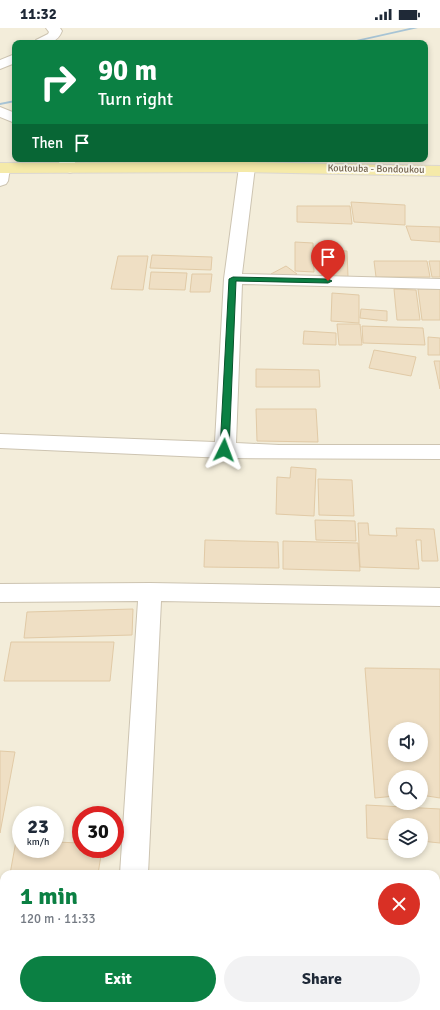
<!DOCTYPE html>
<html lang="en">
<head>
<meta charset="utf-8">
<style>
	:root { --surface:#fff; --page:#f2f2f3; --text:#1f2937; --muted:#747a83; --accent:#0b8043 }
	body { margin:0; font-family:Signika,sans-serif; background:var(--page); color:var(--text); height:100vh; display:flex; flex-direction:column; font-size:15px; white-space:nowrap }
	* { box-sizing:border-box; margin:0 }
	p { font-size:13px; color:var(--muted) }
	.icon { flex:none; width:22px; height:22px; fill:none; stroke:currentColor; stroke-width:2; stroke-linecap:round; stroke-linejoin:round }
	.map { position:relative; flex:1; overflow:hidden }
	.sheet { position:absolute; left:0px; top:842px; width:440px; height:140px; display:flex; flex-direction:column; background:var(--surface); border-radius:12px 12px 0 0; box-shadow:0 2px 6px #0003 }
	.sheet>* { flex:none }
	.banner { position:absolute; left:12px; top:12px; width:416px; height:122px; border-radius:8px; box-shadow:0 2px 6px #0003; background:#0b8043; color:#fff; overflow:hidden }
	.fabs { position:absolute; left:388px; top:694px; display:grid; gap:8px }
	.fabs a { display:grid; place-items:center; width:40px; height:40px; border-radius:50%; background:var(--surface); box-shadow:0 2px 6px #0003; font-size:20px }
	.speed { position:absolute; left:12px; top:778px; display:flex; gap:8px; font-size:20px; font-weight:700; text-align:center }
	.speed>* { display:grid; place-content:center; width:52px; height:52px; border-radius:50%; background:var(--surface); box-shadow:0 2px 6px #0003; line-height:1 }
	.speed small { font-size:10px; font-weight:400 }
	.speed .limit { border:6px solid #d22; background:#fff; color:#111 }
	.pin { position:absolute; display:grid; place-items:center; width:34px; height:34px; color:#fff; margin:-41px -17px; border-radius:50% 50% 50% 0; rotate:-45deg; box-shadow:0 0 4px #0007 }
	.pin .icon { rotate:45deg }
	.me { position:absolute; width:44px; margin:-22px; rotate:3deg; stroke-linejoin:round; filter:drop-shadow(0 0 3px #0008) }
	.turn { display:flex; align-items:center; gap:14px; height:84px; padding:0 20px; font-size:18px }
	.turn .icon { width:52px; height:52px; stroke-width:2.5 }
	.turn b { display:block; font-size:28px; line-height:34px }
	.then { display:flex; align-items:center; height:38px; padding:0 20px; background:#0003; gap:8px; font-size:15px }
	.round { display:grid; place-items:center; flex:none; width:42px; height:42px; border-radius:21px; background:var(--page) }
	.summary { display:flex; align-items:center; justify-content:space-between; height:68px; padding:0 20px }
	h1 { font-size:24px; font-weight:800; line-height:30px; color:var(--accent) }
	.cta { display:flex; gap:8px; margin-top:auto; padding:8px 20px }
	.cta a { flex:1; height:46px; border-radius:24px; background:var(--accent); color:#fff; font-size:16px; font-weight:800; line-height:46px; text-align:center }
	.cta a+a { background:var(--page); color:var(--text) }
	.status { display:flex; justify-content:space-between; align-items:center; height:28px; padding:0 20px; background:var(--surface); direction:ltr }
	.status svg { height:11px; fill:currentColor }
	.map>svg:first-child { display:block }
	.residential { fill:#f3edda; fill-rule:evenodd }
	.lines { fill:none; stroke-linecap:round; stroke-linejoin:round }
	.stream { fill:#a7c4d5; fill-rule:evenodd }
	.building { fill:#efdfc4; stroke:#e1caa6; fill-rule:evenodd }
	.minor-casing { stroke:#cdc4b1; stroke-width:2 }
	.primary-casing { stroke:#dbd7d1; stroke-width:2 }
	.minor { fill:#fff; fill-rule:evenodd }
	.primary { fill:#f5eaa9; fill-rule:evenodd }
	.route { fill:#0b8043; stroke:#07532c }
	.labels { text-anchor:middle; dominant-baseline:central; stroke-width:4; stroke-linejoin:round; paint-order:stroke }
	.far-street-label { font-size:10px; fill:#75654f; stroke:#fefcf1 }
</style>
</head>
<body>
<div class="status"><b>11:32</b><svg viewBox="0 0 49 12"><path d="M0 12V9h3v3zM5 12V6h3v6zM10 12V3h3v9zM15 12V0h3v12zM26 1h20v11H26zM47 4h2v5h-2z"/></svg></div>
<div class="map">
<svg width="440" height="982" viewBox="0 0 440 982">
	<rect width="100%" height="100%" fill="#fbf9eb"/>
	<path class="residential" d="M0 0H440V982H0ZM15 15H425V131H15ZM395 701H421V727H395ZM395 749H421V775H395ZM21 787H55V821H21ZM81 787H115V821H81ZM395 797H421V823H395ZM4 846H436V978H4Z"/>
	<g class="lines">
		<path class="stream" d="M410 0H418L351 15H343Z
			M15 72V74L0 77V75Z"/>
	</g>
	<path class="building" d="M351 174 405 177V197L354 194Z
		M297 178H350L352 196 297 194Z
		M406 198 440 199V214L411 212Z
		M295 214 313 215 314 244 295 243Z
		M323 222 347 223 348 249 322 248Z
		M152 227 212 229 211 242 150 240Z
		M118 228H148L143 262 111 261Z
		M374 233H427L430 249H376Z
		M429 233H440V249H432Z
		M286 238 297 246 282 253 271 246Z
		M151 244 187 245 185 262 149 261Z
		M192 246H212L210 264H190Z
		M394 261 416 262 420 292H397Z
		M418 261H440V292H422Z
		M332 265 359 267V295L331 293Z
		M361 281 387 283V293L360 290Z
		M337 296H360L362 317H339Z
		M362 298 423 300 425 317 363 315Z
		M304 303 336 305V317L303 316Z
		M428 309 440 310V327H428Z
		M374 322 416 329 411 348 369 340Z
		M434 333H440V361Z
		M256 341 319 342 320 359H256Z
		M256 381H316L318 414 257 413Z
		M291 439 316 441 314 488 276 486 277 449 290 450Z
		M318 451 352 452 354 488 319 487Z
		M315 492 355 493 356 513 316 512Z
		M358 495H368L369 507 397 508 396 500 434 501 438 533H422L421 512H416L419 541 360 539Z
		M205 512 278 514 279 540 204 539Z
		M283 513 358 515 360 543 283 541Z
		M133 581 132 607 24 610 27 584Z
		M11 614H114L110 653H4Z
		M365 640 440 641V770L421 767V749H395V768L375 770ZM395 701H421V727H395Z
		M0 723 15 724 0 805Z
		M366 777 440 781V815L421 813V797H395V812L367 810Z
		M16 813H21V821H55V814L81 815V821H102L98 846H10Z
		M436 902 440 903V974L436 973V954H438L436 931Z
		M232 978H298V982H231Z
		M329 978H369L370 982H330Z
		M374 978H423V982H375Z"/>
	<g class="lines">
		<defs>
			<path id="minor" d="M46 0H60L62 3C57 16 47 15 35 15L36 12 48 6 49 4Z
				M15 26V35L0 41V32Z
				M0 79 15 85V95L0 89Z
				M57 131H73L78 140 75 143 70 145 65 143Z
				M247 134 252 136 255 139 242 246 440 251V261L242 256 236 415 279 417H440V431L225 430 0 420V406L215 414 224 251 239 139 242 136Z
				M2 135 7 137 10 140 8 153 6 156 0 158V136Z
				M150 555 440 560V578L161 573 148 846H120L138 573 0 574V556Z
				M110 978H142V982H110Z"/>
			<path id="primary" d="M247 134 440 138V148L247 144 0 145V135Z"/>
		</defs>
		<use href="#minor" class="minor-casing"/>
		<use href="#primary" class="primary-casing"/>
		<use href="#minor" class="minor"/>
		<use href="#primary" class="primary"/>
	</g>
	<path class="route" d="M233 249 328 251 332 253 328 255 236 253 229 422 224 425 220 422 229 251Z"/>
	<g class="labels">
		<g class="far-street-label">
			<text transform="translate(376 141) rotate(1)">Koutouba - Bondoukou</text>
		</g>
	</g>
</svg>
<div class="fabs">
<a><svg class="icon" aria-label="sound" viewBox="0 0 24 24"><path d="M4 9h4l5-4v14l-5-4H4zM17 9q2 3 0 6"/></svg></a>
<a><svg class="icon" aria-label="search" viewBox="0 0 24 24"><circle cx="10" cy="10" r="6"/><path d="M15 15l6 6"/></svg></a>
<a><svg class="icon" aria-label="layers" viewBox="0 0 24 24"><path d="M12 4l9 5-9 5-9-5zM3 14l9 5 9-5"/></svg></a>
</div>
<div class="speed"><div>23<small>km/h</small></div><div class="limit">30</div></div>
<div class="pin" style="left:328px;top:253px;background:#d93025"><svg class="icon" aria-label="arrive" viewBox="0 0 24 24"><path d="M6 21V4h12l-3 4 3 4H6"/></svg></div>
<svg class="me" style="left:224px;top:422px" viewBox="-20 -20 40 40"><path d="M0-17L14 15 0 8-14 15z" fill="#0b8043" stroke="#fff" stroke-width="4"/></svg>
<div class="banner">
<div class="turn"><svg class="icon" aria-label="right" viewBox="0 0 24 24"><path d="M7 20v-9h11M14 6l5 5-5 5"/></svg><div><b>90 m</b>Turn right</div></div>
<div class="then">Then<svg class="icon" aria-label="arrive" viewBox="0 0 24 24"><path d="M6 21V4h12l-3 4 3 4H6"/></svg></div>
</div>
<section class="sheet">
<div class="summary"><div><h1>1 min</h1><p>120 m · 11:33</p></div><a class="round" style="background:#d93025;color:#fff"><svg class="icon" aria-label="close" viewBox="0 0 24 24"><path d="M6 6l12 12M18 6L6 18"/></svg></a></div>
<div class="cta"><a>Exit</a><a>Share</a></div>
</section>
</div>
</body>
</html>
